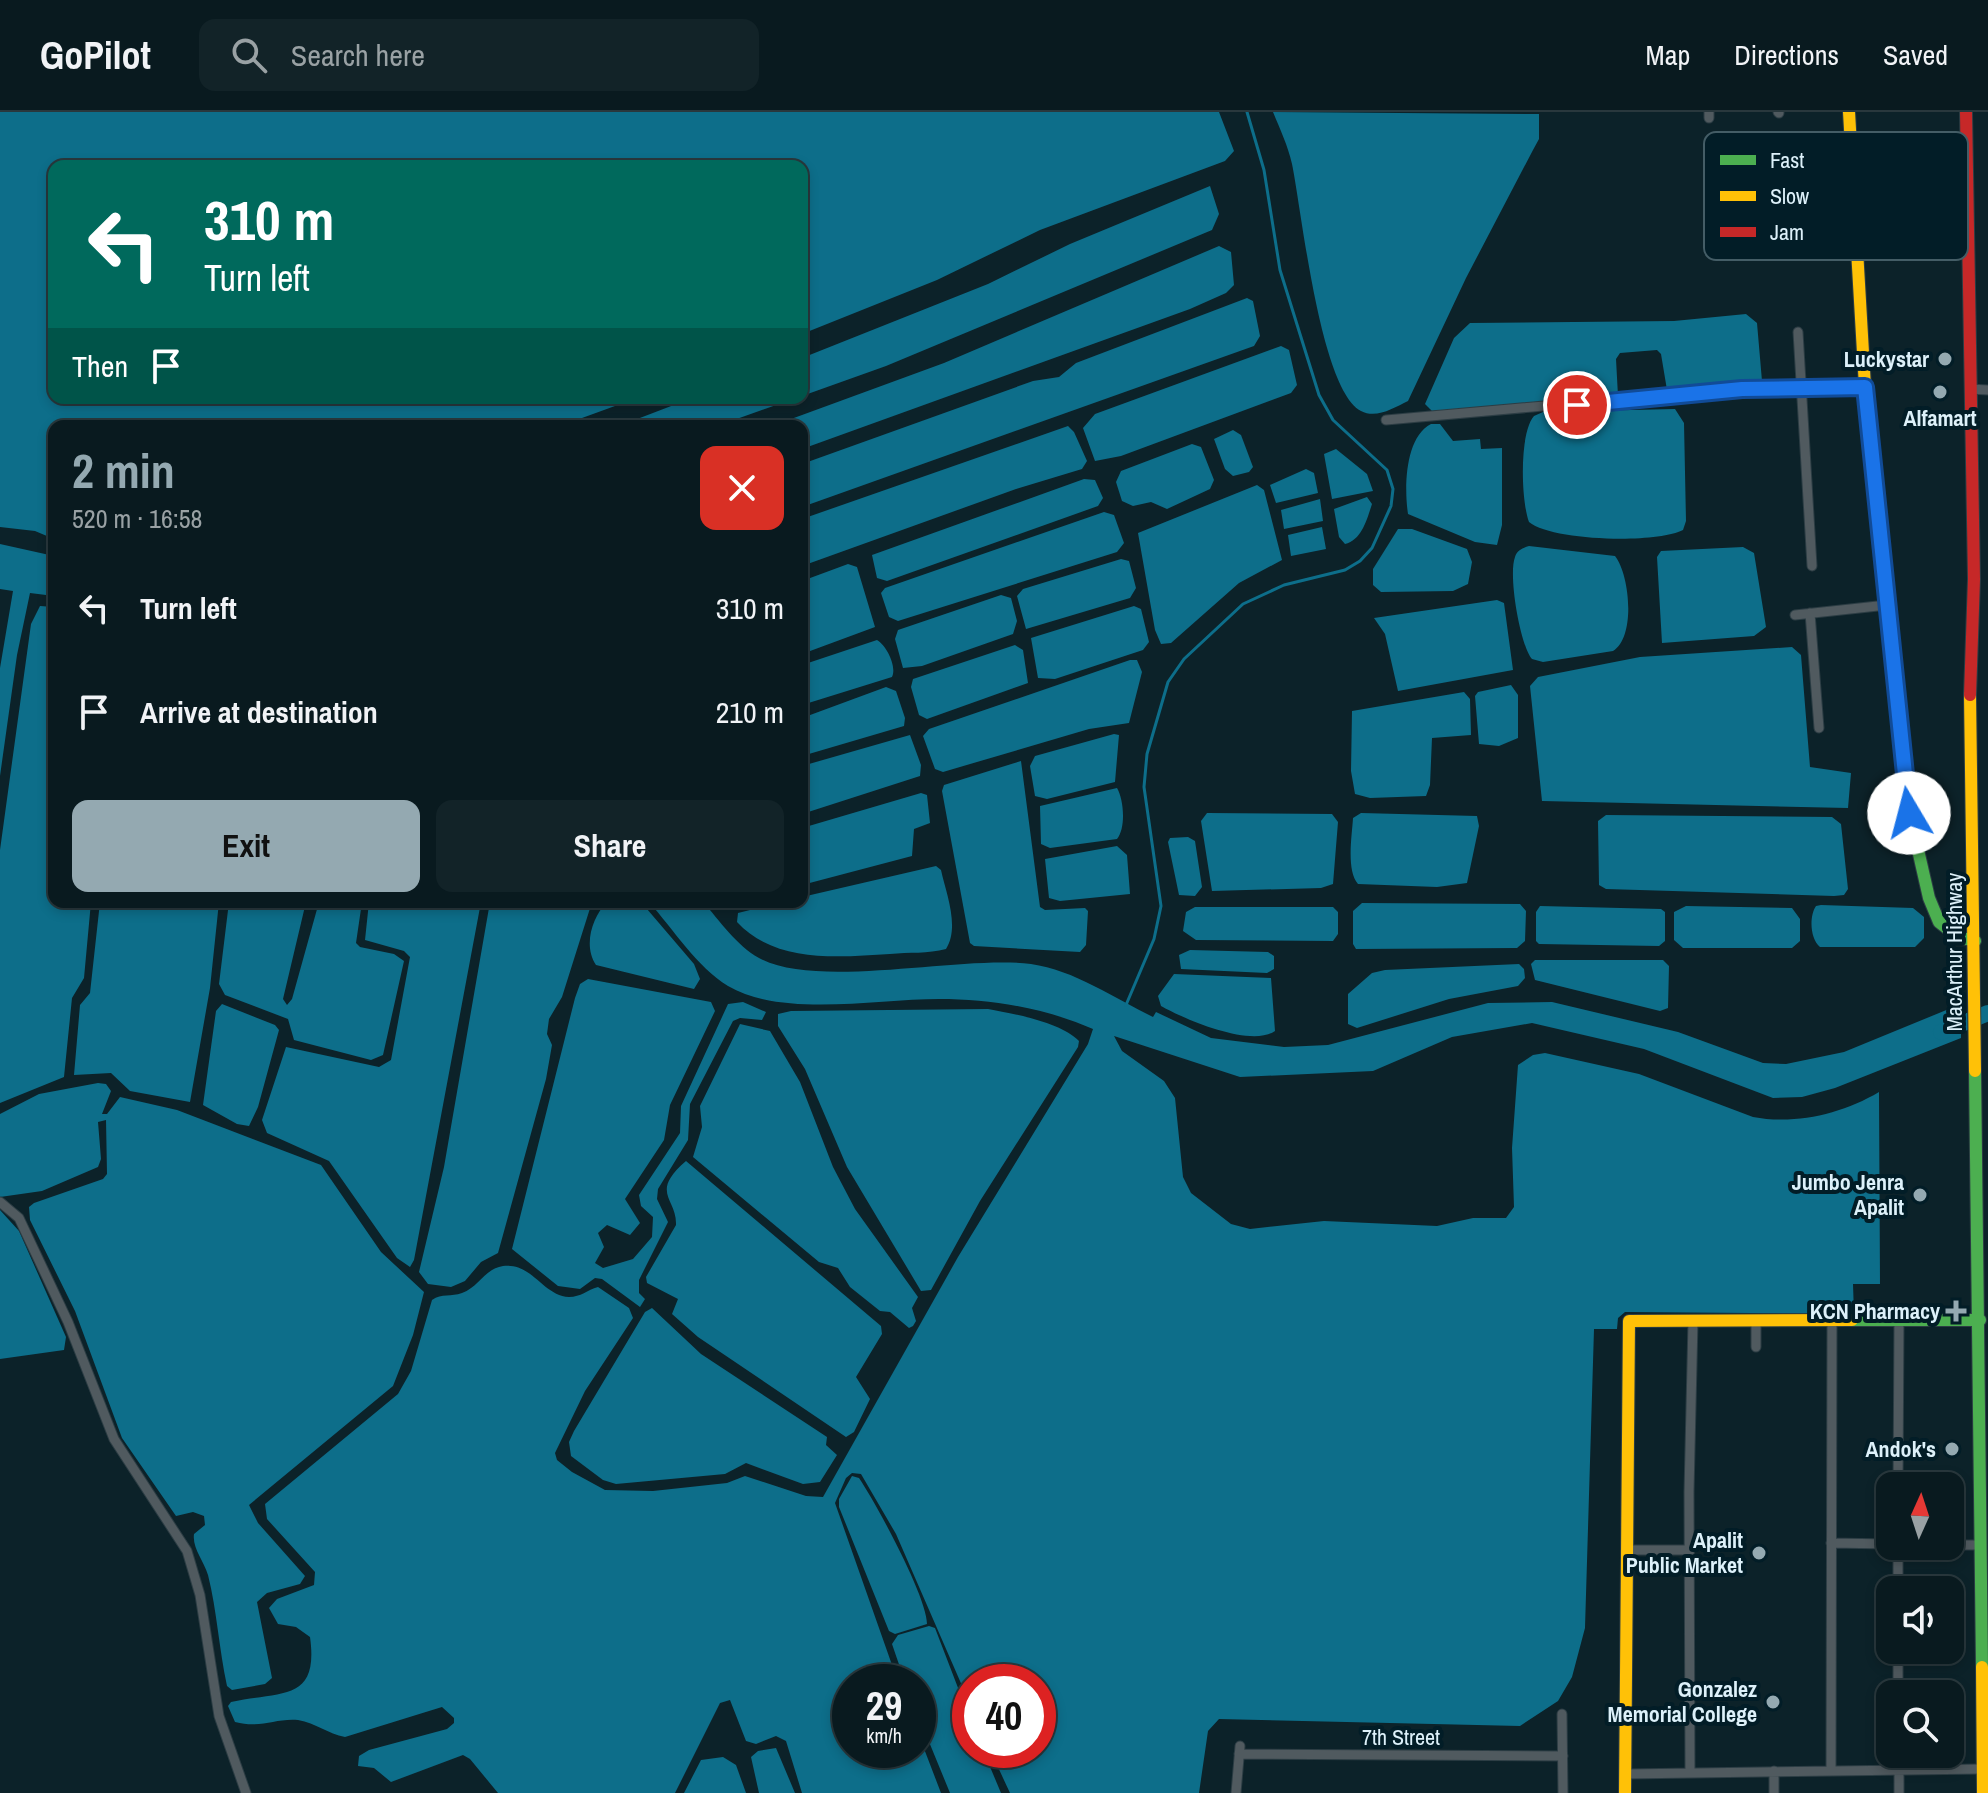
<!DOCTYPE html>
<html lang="en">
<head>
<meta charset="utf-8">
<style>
	:root { --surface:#091a1f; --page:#122328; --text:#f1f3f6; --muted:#99a1a4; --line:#29383d; --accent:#94a9b1 }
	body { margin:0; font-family:"Archivo Narrow",sans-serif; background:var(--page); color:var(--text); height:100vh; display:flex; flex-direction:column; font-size:30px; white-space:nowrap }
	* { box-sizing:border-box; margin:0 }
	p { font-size:26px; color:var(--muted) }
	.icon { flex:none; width:44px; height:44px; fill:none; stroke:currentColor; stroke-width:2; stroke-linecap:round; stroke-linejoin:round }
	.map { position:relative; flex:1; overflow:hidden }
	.side { position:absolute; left:48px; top:308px; width:760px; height:488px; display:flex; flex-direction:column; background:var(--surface); border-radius:16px; box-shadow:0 4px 12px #0003,0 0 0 2px var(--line) }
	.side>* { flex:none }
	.hud { position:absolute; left:48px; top:48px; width:760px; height:244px; border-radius:16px; box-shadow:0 4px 12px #0003,0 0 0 2px var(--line); background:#00695c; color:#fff; overflow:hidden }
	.needle { width:52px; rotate:3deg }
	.buttons { position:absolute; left:1876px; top:1360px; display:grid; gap:16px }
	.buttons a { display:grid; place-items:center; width:88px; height:88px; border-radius:16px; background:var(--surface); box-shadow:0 4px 12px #0003,0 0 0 2px var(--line); font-size:40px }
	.speed { position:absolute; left:832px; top:1552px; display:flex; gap:16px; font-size:40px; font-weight:700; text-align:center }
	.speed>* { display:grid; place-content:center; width:104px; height:104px; border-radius:50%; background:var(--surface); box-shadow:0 4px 12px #0003,0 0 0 2px var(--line); line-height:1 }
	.speed small { font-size:20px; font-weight:400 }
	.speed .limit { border:12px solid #d22; background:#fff; color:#111 }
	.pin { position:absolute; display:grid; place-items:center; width:68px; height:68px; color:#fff; margin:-34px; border:4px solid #fff; border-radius:50%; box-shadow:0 2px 8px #0007 }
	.me { position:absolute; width:88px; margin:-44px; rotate:352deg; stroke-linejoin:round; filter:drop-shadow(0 0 6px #0008) }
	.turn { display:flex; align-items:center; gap:28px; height:168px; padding:0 24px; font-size:36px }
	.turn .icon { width:104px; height:104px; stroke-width:2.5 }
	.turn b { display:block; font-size:56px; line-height:68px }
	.then { display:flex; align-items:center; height:76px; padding:0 24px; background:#0003; gap:16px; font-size:30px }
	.round { display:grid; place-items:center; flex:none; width:84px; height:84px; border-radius:16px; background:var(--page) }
	.summary { display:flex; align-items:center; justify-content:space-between; height:136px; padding:0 24px }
	h1 { font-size:48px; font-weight:800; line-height:60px; color:var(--accent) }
	.cta { display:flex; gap:16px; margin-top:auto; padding:16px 24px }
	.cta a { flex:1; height:92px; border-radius:16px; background:var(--accent); color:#111; font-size:32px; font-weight:800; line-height:92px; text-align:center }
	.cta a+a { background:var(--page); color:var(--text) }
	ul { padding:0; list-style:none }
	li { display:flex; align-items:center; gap:24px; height:104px; padding:0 24px }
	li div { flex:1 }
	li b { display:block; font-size:30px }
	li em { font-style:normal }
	header { display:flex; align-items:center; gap:48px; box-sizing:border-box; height:112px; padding:0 40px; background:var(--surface); border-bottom:2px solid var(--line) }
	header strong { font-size:38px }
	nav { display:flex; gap:44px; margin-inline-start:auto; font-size:28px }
	.search { width:560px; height:72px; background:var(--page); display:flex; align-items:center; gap:20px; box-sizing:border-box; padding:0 28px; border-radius:16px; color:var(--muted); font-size:30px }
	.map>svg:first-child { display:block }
	.water { fill:#0d6e8a }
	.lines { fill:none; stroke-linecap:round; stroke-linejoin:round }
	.stream { stroke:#0d6e8a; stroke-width:3 }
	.river { stroke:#0d6e8a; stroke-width:16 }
	.street-casing { stroke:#2c3d44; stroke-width:11 }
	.fast-casing { stroke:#2c3d44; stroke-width:14 }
	.slow-casing { stroke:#2c3d44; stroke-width:14 }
	.jam-casing { stroke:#2c3d44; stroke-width:14 }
	.street { stroke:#505a5f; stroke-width:9 }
	.fast { stroke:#4caf50; stroke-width:12 }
	.slow { stroke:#ffc107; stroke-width:12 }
	.jam { stroke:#c62828; stroke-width:12 }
	.route-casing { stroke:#114b97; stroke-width:20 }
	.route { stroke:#1a73e8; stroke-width:14 }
	.poi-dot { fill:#94a9b1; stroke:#021d27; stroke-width:3 }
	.labels { text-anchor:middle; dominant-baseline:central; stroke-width:8; stroke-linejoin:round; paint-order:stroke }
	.poi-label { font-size:22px; font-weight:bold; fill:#ddf1fa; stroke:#021d27; text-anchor:end }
	.street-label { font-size:22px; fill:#ddf1fa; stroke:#021d27 }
	.key { fill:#021d27; stroke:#445d66; stroke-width:2 }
	.key-label { font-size:22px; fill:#ddf1fa }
</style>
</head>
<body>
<header>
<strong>GoPilot</strong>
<div class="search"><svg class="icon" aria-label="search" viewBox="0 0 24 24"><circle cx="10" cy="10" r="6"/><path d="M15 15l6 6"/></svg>Search here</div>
<nav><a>Map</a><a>Directions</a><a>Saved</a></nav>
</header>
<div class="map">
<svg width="1988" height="1681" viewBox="0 0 1988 1681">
	<rect width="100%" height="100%" fill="#0c2229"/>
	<path class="water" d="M0 0H1219L1234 39 1225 49 1040 118 937 168 802 222V54H54V286H637L560 314H54V427L35 419 0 415Z
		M1273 0 1539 2V27L1533 38 1466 166 1408 289C1394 296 1376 307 1361 299 1320 277 1302 100 1292 52 1288 34 1280 17 1273 0Z
		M1210 74 1219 102 1212 118 886 254 802 284V246L988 172 1070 132Z
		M1219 134 1231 140 1234 173 1226 181 1190 197 802 337V314H772L944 251Z
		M1247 186 1253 189 1260 224 1254 234 802 395V352L1033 269 1059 265 1076 251Z
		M1746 202 1757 211 1762 269 1667 278 1661 242 1657 238 1620 241 1616 247 1618 284 1432 299 1425 292 1454 226 1470 211 1674 209Z
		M1281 234 1289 238 1297 273 1291 281 1121 344 1095 349 1083 316 1095 302Z
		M692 286H796L717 314H619Z
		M1675 297 1684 311 1686 409 1683 418C1656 432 1552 429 1529 410 1521 389 1519 321 1534 304L1543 300Z
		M1431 312H1440L1453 329 1480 327 1481 337 1502 336V413L1497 433 1475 430 1408 402C1404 376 1405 325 1431 312Z
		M1068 314 1074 320 1087 349 1082 357 1016 377 802 454V407Z
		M1233 318 1241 323 1253 355 1249 360 1233 364 1225 357 1214 327Z
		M1192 332 1201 335 1214 368 1210 377 1167 397 1151 390 1133 394 1122 389 1116 370 1121 359Z
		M1336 337 1367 362 1373 379 1332 387 1324 342Z
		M1306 357 1314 361 1318 381 1276 391 1270 373Z
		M1084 367 1095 368 1103 386 1098 394 887 469 877 466 872 443Z
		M1257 373 1264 378 1282 448 1239 471 1171 531 1161 532 1155 518 1138 421Z
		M1367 385 1372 392C1367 407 1362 428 1345 432L1339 425 1334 397Z
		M1320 387 1323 409 1284 417 1281 398Z
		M1104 400 1114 403 1124 431 1117 440 898 509 889 505 881 481 885 476Z
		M1322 415 1326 437 1291 444 1288 423Z
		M1398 417H1412L1467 437 1472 450 1468 472 1453 479 1381 480 1373 473V457Z
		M0 432 54 444V484L30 481 17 543 0 664V556L13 479 0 477Z
		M1529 434 1615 444C1630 463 1636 525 1613 539L1543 550 1532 547C1520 533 1508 463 1515 445 1517 438 1523 436 1529 434Z
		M1743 435 1754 441 1766 515 1754 524 1662 531 1657 445 1661 439Z
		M1121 447 1129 449 1136 476 1130 486 1026 517 1017 484 1023 477Z
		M848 452 857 455 875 515 802 542V469Z
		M1001 483 1011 486 1017 509 1013 522 922 554 903 556 895 527 898 518Z
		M1497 488 1504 491 1513 558 1398 579 1385 522 1374 506Z
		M40 494 54 495V790H91L84 866 72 886 64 965 0 991V738L31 512Z
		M1134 494 1141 497 1149 530 1143 538 1055 567 1038 566 1031 526Z
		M877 528C887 534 897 555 892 565L802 593V553Z
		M1015 533 1023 538 1028 571 927 607 919 603 911 575 913 567Z
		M1792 535 1801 543 1810 655 1851 661 1848 696 1542 689 1530 574 1538 565 1640 545Z
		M1130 548H1137L1142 560 1129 611 1089 617 943 660 935 657 923 624 929 617Z
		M1511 573 1518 583V626L1499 634 1479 632 1475 584 1478 580Z
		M886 575 896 579 905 606 904 614 802 644V606Z
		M1464 580 1470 587 1471 623 1432 626 1430 673 1426 684 1370 686 1355 682 1351 659 1352 599Z
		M1114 622 1119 623 1115 670 1047 687 1035 684 1030 654 1035 644Z
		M910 623 921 653 920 664 802 702V654Z
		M1021 649 1040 795 1045 798 1085 796 1088 799 1086 833 1080 840 974 834 970 831 942 679 944 673Z
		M1117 676C1124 688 1126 716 1117 727L1050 736 1041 732 1040 694Z
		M921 681 927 683 930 711 914 717 912 744 802 773V716Z
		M1207 701 1332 702 1338 710 1333 772 1321 776 1212 779 1201 709Z
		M1361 701 1477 704 1479 714 1467 771 1437 775 1358 772C1346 758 1352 724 1353 706Z
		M1606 703 1832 705 1841 712 1848 777 1844 783 1834 784 1606 777 1599 773 1598 709Z
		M1188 725 1195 729 1202 775 1195 784 1179 783 1168 730 1170 726Z
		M1117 734 1127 743 1130 782 1060 789 1049 786 1045 747Z
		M936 754 941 758C946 781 960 815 946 837 928 842 909 840 890 842 838 845 776 852 737 810L738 801 782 790H802V785Z
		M100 790H219L210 876 190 990 130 979 111 961 74 963 80 893 90 881Z
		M229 790H306L283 887 287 893 292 887 319 790H362L356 831 360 835 394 842 404 849 383 943 371 948 294 928 288 907 225 883 219 872Z
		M369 790H481L414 1148 410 1155 397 1146 329 1049 267 1021 262 1008 286 935 379 955 391 948 410 845 404 839 365 828Z
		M490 790H592L562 885 549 907 547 922 552 933 546 967 498 1141 481 1150 465 1169 451 1175 428 1172 419 1160 444 1055Z
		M607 790H641L694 852 700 867 694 877 596 853C583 834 592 805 607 790Z
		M649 790H703C720 809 736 833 759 846 817 878 960 843 1031 852 1074 858 1114 886 1153 905L1156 900 1211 926 1284 935 1328 933 1488 891 1552 890 1678 920 1763 951 1786 952 1844 940 1961 892V926L1835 976 1802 985 1773 986 1644 937 1532 911 1452 925 1373 959 1240 965 1114 924 1122 939 1164 969 1175 986 1183 1065 1191 1081 1231 1112 1250 1117 1324 1109 1437 1114 1473 1106H1506L1514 1095 1512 1036 1518 953 1533 943 1545 941 1639 962 1753 1005C1795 1013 1842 1002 1879 980L1880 1172H1853L1854 1202 1625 1200 1618 1206 1617 1217H1594L1585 1516 1572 1565 1558 1589 1520 1614 1219 1607 1208 1619 1199 1681H1010L990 1638H1038V1570H970V1592L896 1422 861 1362 852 1361 846 1366 835 1391 898 1570H850V1638H918V1621L941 1681H802L786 1629 776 1624 756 1632 746 1629 730 1588 720 1591 675 1681H498L470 1647 463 1643 391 1670 374 1656 358 1654 359 1644 369 1638 447 1617 454 1611V1606L442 1595 345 1625C328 1622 316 1611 298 1608 275 1606 261 1617 235 1610L228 1594 231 1590C282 1579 319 1590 310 1525L296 1515 278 1512 269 1496 277 1487 314 1473 315 1460 267 1407 265 1392 398 1282 411 1259 432 1188C442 1181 451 1185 462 1181 479 1175 484 1157 503 1154 532 1150 543 1184 569 1185 581 1185 587 1178 598 1175L629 1196 633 1206 585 1279 555 1341 557 1348 572 1360 605 1378 653 1379 727 1371 745 1364 806 1384 823 1385 958 1145 1088 932 1093 917C1045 896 992 887 939 887 877 887 782 906 728 874 697 855 673 817 649 790Z
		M1362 791 1520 792 1526 799 1525 829 1517 836 1356 837 1353 832V799Z
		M1821 793 1913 796 1924 805V826L1915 835H1820C1810 827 1809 804 1816 794Z
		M1540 794 1661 797 1665 800V829L1659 834 1539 832 1536 829V800Z
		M1686 794 1792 796 1800 807V829L1792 836H1683L1674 828V800Z
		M1195 795H1333L1338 800V822L1333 829 1196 828 1183 819 1186 800Z
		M1190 838 1268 840 1274 844V857L1267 861 1181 857 1179 843Z
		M1535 848H1663L1669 854 1668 896 1660 899 1535 868 1531 852Z
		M1519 852 1524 857 1525 866 1518 874 1449 887 1357 916 1348 912V882L1372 861 1385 858Z
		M1174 862 1271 866 1275 919C1251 936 1184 907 1161 894L1158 884Z
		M588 867 711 890 715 899 670 993 664 1028 625 1087 640 1111 630 1123 607 1113 598 1121 604 1135 595 1151 603 1156 633 1147 652 1125 653 1105 641 1094 639 1083 680 1021 681 994 728 892 743 890 766 900 762 908 740 906 733 909 690 992 688 1028 658 1077 657 1087 668 1110 639 1168V1181L645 1187 640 1195 602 1167 595 1166 580 1177 558 1174 512 1137 575 886 580 872Z
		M222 892 275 913 279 918 258 995 249 1014 237 1012 203 993 216 899Z
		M988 897C1014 902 1061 910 1079 929L1078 935 980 1089 931 1178 921 1179 847 1055 805 957 778 914V902L791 899Z
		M740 912 770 919 800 970 833 1055 855 1097 918 1185 912 1196 916 1209 913 1214 909 1216 890 1200 880 1199 850 1175 838 1156 819 1150 693 1045 702 1015 700 994Z
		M98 971 106 972 111 979 102 1002H107L120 985 177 998 321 1053 381 1140 424 1180 413 1223 393 1274 249 1393 258 1411 305 1464 300 1472 267 1481 257 1490 272 1566 265 1572 232 1578 227 1574C219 1537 217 1499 208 1463 204 1449 192 1436 194 1422L205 1413 204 1404 193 1400 176 1404 122 1326 75 1199 30 1108 29 1095 34 1091 103 1067 107 1062 106 1008 98 1010 101 1047 98 1055 42 1079 0 1085V1002L39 982Z
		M686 1049 881 1214 882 1222 856 1265 870 1287 854 1320 846 1325 698 1225 672 1202 678 1187 647 1171 646 1165 676 1113C677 1086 649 1081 686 1049Z
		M0 1098 19 1119 66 1225 64 1238 0 1247Z
		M652 1196 701 1242 827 1325 826 1333 837 1343 820 1370 803 1372 746 1351 725 1362 616 1372 603 1368 571 1344 569 1330 574 1319 645 1200Z
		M852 1364 859 1366C876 1391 927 1485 927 1512L895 1522 889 1519 839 1395V1387Z
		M929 1514 935 1516 970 1607V1638H983L1001 1681H950L918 1603V1570H905L892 1532 898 1523Z
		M776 1636 795 1681H759L751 1645 758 1639Z
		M723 1645 736 1653 746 1681H684L701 1648Z"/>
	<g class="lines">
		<path class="stream" d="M1126 893 1154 827 1161 794 1144 675 1147 642 1168 570 1184 547 1243 492 1284 473 1345 458 1360 449 1372 436 1391 394 1393 377 1387 358 1333 308 1319 283 1280 158 1264 58 1247 0"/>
		<path class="river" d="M1941 920 1988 901"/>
		<defs>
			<path id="street" d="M1709 0V6
				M1778 0 1779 1
				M1798 220 1812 454
				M1970 277 1988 278
				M1386 308 1691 281 1865 275
				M1810 501 1819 616
				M1795 503 1887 493
				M0 1090 19 1106 68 1210 114 1327 187 1439 200 1483 219 1604 246 1681
				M1756 1235V1208
				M1898 1374 1899 1207
				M1831 1431 1890 1432
				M1950 1433H1980
				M1898 1434V1478
				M1628 1438H1689
				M1898 1538V1582
				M1562 1602 1563 1681
				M1239 1642 1563 1644
				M1899 1642V1681
				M1831 1659 1832 1206
				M1690 1660 1689 1380 1693 1209
				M1626 1662 1982 1657
				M1236 1681 1240 1634
				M1774 1681V1659"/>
			<path id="fast" d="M1888 513 1905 681 1929 786 1939 810 1958 825 1975 829
				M1975 959 1982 1555
				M1852 1208H1980"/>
			<path id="slow" d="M1849 0 1865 275 1888 513
				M1970 583 1975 959
				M1982 1555 1983 1681
				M1625 1681 1629 1209 1852 1208"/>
			<path id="jam" d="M1966 0 1974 467 1970 583"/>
		</defs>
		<use href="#street" class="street-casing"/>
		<use href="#fast" class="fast-casing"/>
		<use href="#slow" class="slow-casing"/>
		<use href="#jam" class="jam-casing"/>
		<use href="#street" class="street"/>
		<use href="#fast" class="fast"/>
		<use href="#slow" class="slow"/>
		<use href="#jam" class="jam"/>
	</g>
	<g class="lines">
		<defs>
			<path id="route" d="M1577 293 1742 277 1865 275 1909 701"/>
		</defs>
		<use href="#route" class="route-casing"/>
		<use href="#route" class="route"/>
	</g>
	<g class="poi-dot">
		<circle cx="1945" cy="247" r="8"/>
		<circle cx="1940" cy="280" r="8"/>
		<circle cx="1920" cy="1083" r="8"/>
		<path d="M1952 1187h8v8h8v8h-8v8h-8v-8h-8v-8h8z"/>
		<circle cx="1952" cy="1337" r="8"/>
		<circle cx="1759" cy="1441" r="8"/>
		<circle cx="1773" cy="1590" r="8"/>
	</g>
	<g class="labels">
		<g class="poi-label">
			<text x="1929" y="247">Luckystar</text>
			<text x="1940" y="306" text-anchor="middle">Alfamart</text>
			<text x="1904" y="1070">Jumbo Jenra<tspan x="1904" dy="25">Apalit</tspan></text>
			<text x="1940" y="1199">KCN Pharmacy</text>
			<text x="1936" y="1337">Andok's</text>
			<text x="1743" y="1428">Apalit<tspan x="1743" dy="25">Public Market</tspan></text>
			<text x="1757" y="1577">Gonzalez<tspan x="1757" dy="25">Memorial College</tspan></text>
		</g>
		<g class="street-label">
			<text transform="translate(1954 840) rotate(-90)">MacArthur Highway</text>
			<text x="1401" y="1625">7th Street</text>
		</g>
	</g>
	<rect x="1704" y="20" width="264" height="128" rx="12" class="key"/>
	<rect x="1720" y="43" width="36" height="10" fill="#4caf50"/>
	<rect x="1720" y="79" width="36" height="10" fill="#ffc107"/>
	<rect x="1720" y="115" width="36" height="10" fill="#c62828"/>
	<g class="key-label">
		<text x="1770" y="56">Fast</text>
		<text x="1770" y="92">Slow</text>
		<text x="1770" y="128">Jam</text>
	</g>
</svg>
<div class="buttons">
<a><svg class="needle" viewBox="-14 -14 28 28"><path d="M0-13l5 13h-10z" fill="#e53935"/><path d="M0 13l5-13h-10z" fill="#99a1a4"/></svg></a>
<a><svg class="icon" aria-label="sound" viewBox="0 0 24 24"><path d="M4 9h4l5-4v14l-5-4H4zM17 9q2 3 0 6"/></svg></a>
<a><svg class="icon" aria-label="search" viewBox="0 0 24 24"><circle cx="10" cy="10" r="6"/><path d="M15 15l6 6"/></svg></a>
</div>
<div class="speed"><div>29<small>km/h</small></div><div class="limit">40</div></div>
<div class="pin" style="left:1577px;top:293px;background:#d93025"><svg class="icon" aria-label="arrive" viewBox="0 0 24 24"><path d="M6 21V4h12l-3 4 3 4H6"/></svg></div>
<svg class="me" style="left:1909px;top:701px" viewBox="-20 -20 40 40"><circle r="19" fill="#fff"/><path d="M0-13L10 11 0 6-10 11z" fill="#1a73e8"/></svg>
<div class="hud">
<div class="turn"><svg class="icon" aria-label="left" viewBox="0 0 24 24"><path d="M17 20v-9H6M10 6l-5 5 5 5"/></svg><div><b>310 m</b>Turn left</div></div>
<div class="then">Then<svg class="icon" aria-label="arrive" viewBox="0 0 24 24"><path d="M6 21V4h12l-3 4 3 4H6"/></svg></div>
</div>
<section class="side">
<div class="summary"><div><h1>2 min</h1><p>520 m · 16:58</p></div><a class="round" style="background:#d93025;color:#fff"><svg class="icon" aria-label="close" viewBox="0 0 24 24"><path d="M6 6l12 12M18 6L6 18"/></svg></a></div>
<ul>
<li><svg class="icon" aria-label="left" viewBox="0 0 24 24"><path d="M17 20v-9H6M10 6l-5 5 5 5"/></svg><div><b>Turn left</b></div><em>310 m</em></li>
<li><svg class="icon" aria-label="arrive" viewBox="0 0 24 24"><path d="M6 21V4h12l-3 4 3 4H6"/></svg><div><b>Arrive at destination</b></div><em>210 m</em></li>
</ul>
<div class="cta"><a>Exit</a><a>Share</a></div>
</section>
</div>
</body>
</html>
